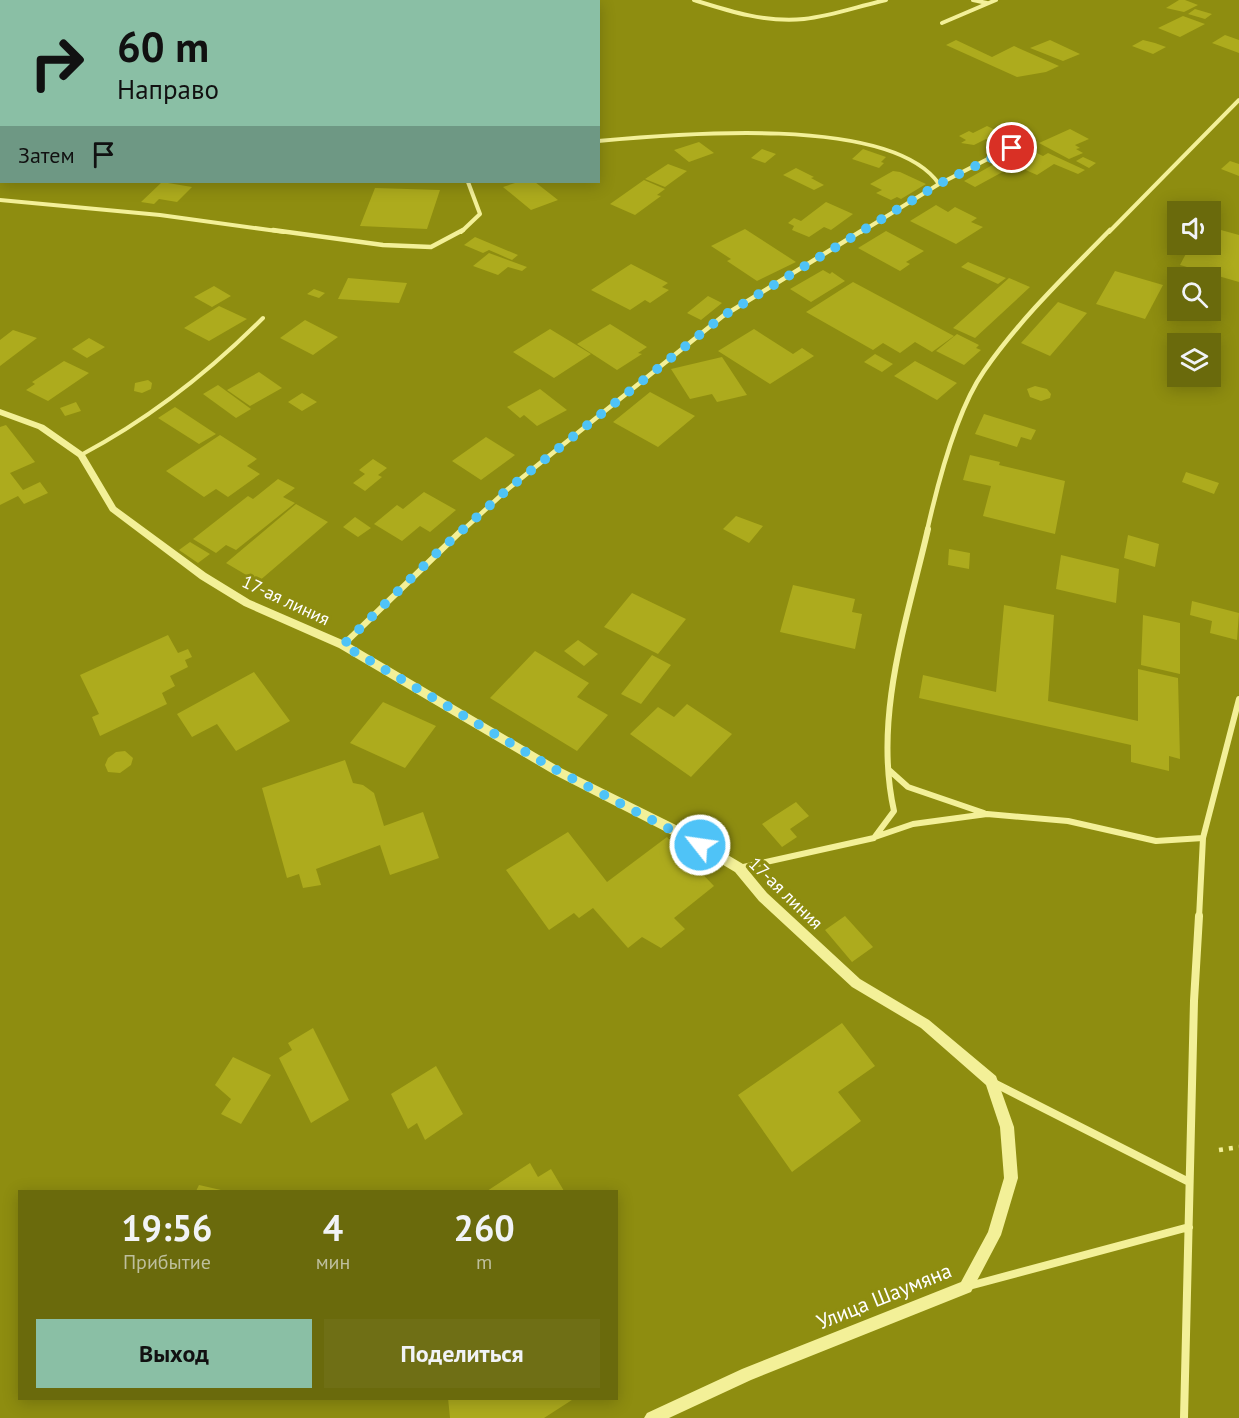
<!DOCTYPE html>
<html lang="ru">
<head>
<meta charset="utf-8">
<style>
	:root { --surface:#6a6a0c; --page:#6f6f15; --text:#f1f3f6; --muted:#bebf9d; --accent:#8abfa5 }
	body { margin:0; font-family:"PT Sans",sans-serif; background:var(--page); color:var(--text); height:100vh; display:flex; flex-direction:column; font-size:22px; white-space:nowrap }
	* { box-sizing:border-box; margin:0 }
	p { font-size:20px; color:var(--muted) }
	.icon { flex:none; width:33px; height:33px; fill:none; stroke:currentColor; stroke-width:2; stroke-linecap:round; stroke-linejoin:round }
	.map { position:relative; flex:1; overflow:hidden }
	.drawer { position:absolute; left:18px; top:1190px; width:600px; height:210px; display:flex; flex-direction:column; background:var(--surface); border-radius:0px; box-shadow:0 3px 15px #0003 }
	.drawer>* { flex:none }
	.banner { position:absolute; left:0px; top:0px; width:600px; height:183px; box-shadow:0 3px 15px #0003; background:#8abfa5; color:#111; overflow:hidden }
	.fabs { position:absolute; left:1167px; top:201px; display:grid; gap:12px }
	.fabs a { display:grid; place-items:center; width:54px; height:54px; border-radius:0px; background:var(--surface); box-shadow:0 3px 15px #0003; font-size:30px }
	.pin { position:absolute; display:grid; place-items:center; width:51px; height:51px; color:#fff; margin:-26px; border:3px solid #fff; border-radius:50%; box-shadow:0 2px 6px #0007 }
	.me { position:absolute; width:66px; margin:-33px; rotate:300deg; stroke-linejoin:round; filter:drop-shadow(0 0 4px #0008) }
	.turn { display:flex; align-items:center; gap:21px; height:126px; padding:0 18px; font-size:27px }
	.turn .icon { width:78px; height:78px; stroke-width:2.5 }
	.turn b { display:block; font-size:42px; line-height:51px }
	.then { display:flex; align-items:center; height:57px; padding:0 18px; background:#0003; gap:12px; font-size:22px }
	.eta { display:flex; justify-content:space-evenly; align-items:center; height:102px; text-align:center }
	.eta b { font-size:36px; font-weight:700; line-height:42px }
	.button { display:flex; gap:12px; margin-top:auto; padding:12px 18px }
	.button a { flex:1; height:69px; border-radius:0px; background:var(--accent); color:#111; font-size:24px; font-weight:700; line-height:69px; text-align:center }
	.button a+a { background:var(--page); color:var(--text) }
	.map>svg:first-child { display:block }
	.building { fill:#adab1d }
	.lines { fill:none; stroke-linecap:round; stroke-linejoin:round }
	.path { stroke:#f3f098; stroke-width:4.5; stroke-dasharray:4 6; stroke-linecap:butt }
	.service { stroke:#f3f098; stroke-width:4 }
	.minor-far3 { stroke:#f3f098; stroke-width:4 }
	.minor-far2 { stroke:#f3f098; stroke-width:4.5 }
	.minor-far1 { stroke:#f3f098; stroke-width:6 }
	.minor { stroke:#f3f098; stroke-width:8 }
	.tertiary { fill:#f3f098; fill-rule:evenodd }
	.route { stroke:#4fc3f7; stroke-width:10; stroke-dasharray:0 18 }
	.labels { text-anchor:middle; dominant-baseline:central; stroke-width:6; stroke-linejoin:round; paint-order:stroke }
	.street-label { font-size:18px; fill:#fff; stroke:#8e8d10 }
	.near-street-label { font-size:21px; fill:#fff; stroke:#8e8d10 }
</style>
</head>
<body>
<div class="map">
<svg width="1239" height="1418" viewBox="0 0 1239 1418">
	<rect width="100%" height="100%" fill="#8e8d10"/>
	<path class="building" d="M1179 0H1185L1198 5 1184 12 1166 8Z
		M1195 9 1212 14 1205 19 1188 14Z
		M1183 16 1205 24 1180 37 1158 28Z
		M1225 35 1239 40V53L1212 43Z
		M956 40 992 57 1014 46 1059 66 1046 72 1017 77 946 45Z
		M1050 40 1080 54 1063 61 1030 48Z
		M1143 40 1155 43 1166 47 1153 54 1132 46Z
		M987 126 1006 135 993 142 986 139 974 145 961 143 966 140 959 136 969 131 973 133Z
		M1070 129 1089 139 1075 145 1080 148 1076 149 1083 153 1069 159 1039 143Z
		M699 142 714 153 689 162 674 150Z
		M762 149 776 154 765 163 751 158Z
		M863 149 886 157 881 162 884 163 879 168 852 159Z
		M1030 150 1043 156 1048 153 1085 170 1078 174 1054 164 1037 175 1010 163Z
		M1083 157 1096 163 1089 168 1076 161Z
		M1230 161 1239 164V176L1221 169Z
		M996 163 1008 169 975 187 964 181Z
		M668 164 687 171 665 187 645 179Z
		M796 168 814 177 811 178 824 185 814 190 783 175Z
		M893 171 900 172 926 184 901 199 897 197 891 200 876 193 882 190 870 184Z
		M644 180 665 189 657 195 661 196 635 215 610 204Z
		M162 182 192 187 177 202 159 199 154 204 141 202Z
		M518 182H535L558 200 531 210 503 187Z
		M375 188 440 190 427 229 360 226Z
		M826 202 853 214 831 230 824 227 809 237 792 230 794 226 788 223 794 218 801 221Z
		M936 205 948 212 955 207 977 218 971 222 983 227 956 244 910 221Z
		M1210 227 1239 235V282L1180 265 1191 244H1210Z
		M745 229 796 262 757 281 727 261 731 259 711 246Z
		M886 231 924 251 906 262 910 264 900 271 858 248Z
		M475 237 518 255 512 260 489 250 483 253 464 245Z
		M489 253 527 267 522 271 508 267 498 275 473 266Z
		M968 262 1006 278 998 284 961 267Z
		M631 264 668 283 662 287 669 290 650 303 645 300 630 310 591 290Z
		M823 270 830 274 832 272 845 281 811 302 790 289Z
		M1115 271 1163 285 1145 319 1096 304Z
		M348 278 407 283 399 303 338 299Z
		M1009 278 1030 287 975 338 953 328Z
		M853 282 954 336 932 352 915 342 900 353 883 343 873 350 806 312Z
		M214 286 231 296 212 307 194 297Z
		M314 289 325 293 319 298 307 294Z
		M708 296 722 303 701 320 687 313Z
		M1058 302 1087 313 1050 356 1021 343Z
		M219 306 247 319 209 341 184 328Z
		M305 320 338 337 313 355 280 338Z
		M610 324 647 347 638 353 642 354 617 370 577 344Z
		M550 329 591 354 554 378 513 352Z
		M754 329 793 354 802 348 814 356 770 384 718 351Z
		M13 330 37 338 0 366V340Z
		M957 334 979 345 976 348 981 350 964 365 936 351Z
		M89 338 105 347 87 358 72 349Z
		M875 354 893 364 882 372 864 362Z
		M722 357 747 395 717 402 712 394 690 399 671 369Z
		M64 361 89 373 48 401 26 390 35 384 32 382Z
		M915 361 957 383 937 400 894 376Z
		M259 372 282 388 250 406 227 390Z
		M148 380 152 383 151 389 142 393 134 391 135 383Z
		M218 385 251 409 236 418 203 394Z
		M1035 386 1047 389 1051 394 1050 398 1041 401 1030 397 1027 389Z
		M540 389 567 410 537 426 524 415 520 418 507 407Z
		M650 392 695 416 658 447 613 422Z
		M302 393 317 402 302 411 288 402Z
		M76 402 81 411 65 416 60 408Z
		M175 407 216 434 199 444 158 418Z
		M984 414 1036 430 1031 440 1021 437 1017 447 975 434Z
		M6 425 35 462 10 473 23 490 40 482 48 493 24 504 18 496 0 505V427Z
		M220 435 257 459 247 466 260 474 228 497 216 489 204 497 166 471Z
		M486 437 515 455 481 480 452 461Z
		M970 455 1000 462 999 465 1065 481 1055 534 983 516 991 486 963 480Z
		M373 459 387 468 378 475 382 477 365 491 353 483 365 474 359 470Z
		M1186 472 1219 483 1214 494 1182 482Z
		M278 479 295 488 283 497 295 503 236 550 226 545 216 553 193 539 248 496 253 499Z
		M424 492 456 510 430 532 420 526 402 541 374 524 397 505 403 509Z
		M296 504 328 522 258 582 226 563Z
		M736 516 763 526 749 543 723 529Z
		M355 517 371 528 358 537 343 527Z
		M1128 535 1159 544 1155 567 1124 558Z
		M190 542 210 554 198 563 179 550Z
		M949 549 970 553 969 569 948 565Z
		M1061 555 1119 569 1116 603 1056 589Z
		M793 585 855 599 852 612 862 614 855 649 780 632Z
		M632 593 686 619 658 654 604 627Z
		M1192 601 1239 613 1237 640 1210 633 1212 621 1190 615Z
		M1004 605 1054 615 1048 701 1138 721V669L1178 678 1180 759 1169 756V771L1131 762V745L919 698 923 675 996 692Z
		M1143 615 1180 623V674L1141 665Z
		M168 635 178 653 188 649 192 657 185 660 188 667 170 676 175 686 162 693 167 704 100 736 92 717 99 714 80 675Z
		M578 640 598 654 584 666 564 651Z
		M535 651 589 683 577 697 608 715 577 751 490 698Z
		M652 655 671 665 641 704 621 694Z
		M254 672 290 721 236 751 217 724 192 737 177 714Z
		M383 702 436 726 405 768 350 743Z
		M687 704 732 734 691 777 630 734 658 707 674 717Z
		M125 751 133 758 131 765 120 773 108 772 105 765 108 758 116 752Z
		M345 760 353 783 363 785 374 793 384 826 423 812 439 858 390 875 380 845 316 869 321 885 303 888 299 874 287 878 262 788Z
		M796 802 809 816 790 829 797 837 782 847 762 824Z
		M568 832 607 882 667 837 714 886 674 918 685 929 661 948 642 937 628 948 593 908 579 918 574 913 549 930 506 870Z
		M845 916 873 947 852 962 825 930Z
		M842 1023 875 1066 838 1092 861 1121 792 1172 738 1095Z
		M313 1028 349 1100 311 1123 279 1058 292 1050 288 1043Z
		M233 1057 271 1075 241 1124 221 1114 231 1099 215 1085Z
		M436 1066 463 1114 425 1140 417 1123 408 1129 391 1094Z
		M530 1163 538 1177 551 1169 564 1191H487Z
		M199 1185 221 1190V1191H196Z
		M448 1398H575L544 1418H450Z"/>
	<g class="lines">
		<path class="path" d="M1219 1150 1239 1147"/>
		<path class="service" d="M81 455C147 420 210 371 263 318"/>
		<path class="minor-far3" d="M694 0C729 11 766 23 804 19 832 16 859 6 886 0
			M973 0 987 3
			M328 2 332 0
			M942 23 996 0
			M598 141C674 134 891 114 939 184
			M0 200 160 215 284 232
			M461 232 480 214 468 182
			M861 232 939 184 1025 140
			M1109 232 1239 100"/>
		<path class="minor-far2" d="M273 230 383 245 431 247 463 230
			M462 531 508 489 723 316 863 230
			M927 531C938 482 956 411 984 371 1020 319 1066 275 1110 230"/>
		<path class="minor-far1" d="M343 645 463 529
			M889 770 908 787 984 813
			M875 837 913 824 987 814 1068 821 1156 841 1203 838
			M739 868 874 838 894 811C873 717 907 620 928 529
			M1199 918 1203 838 1239 699"/>
		<path class="minor" d="M994 1083 1189 1182
			M969 1286 1189 1227
			M1184 1418 1194 1001 1199 916"/>
		<path class="tertiary" d="M0 409 44 425 84 453 116 507 206 573 250 600 347 642 561 768 684 829 743 864 767 893 860 979 929 1020 996 1076 1014 1127 1018 1178 1001 1235 971 1292 751 1380 669 1418H644L647 1413 742 1369 961 1282 988 1232 1004 1178 1000 1127 986 1085 921 1028 852 987 759 901 735 872 676 837 553 774 339 648 244 606 200 579 110 511 78 457 38 429 0 415Z"/>
	</g>
	<g class="lines">
		<path class="route" d="M700 845 558 771 343 645 438 552 508 489 723 316 939 184 1012 148"/>
	</g>
	<g class="labels">
		<g class="street-label">
			<text transform="translate(286 600) rotate(25)">17-ая линия</text>
			<text transform="translate(786 893) rotate(44)">17-ая линия</text>
		</g>
		<g class="near-street-label">
			<text transform="translate(884 1296) rotate(-22)">Улица Шаумяна</text>
		</g>
	</g>
</svg>
<div class="fabs">
<a><svg class="icon" aria-label="sound" viewBox="0 0 24 24"><path d="M4 9h4l5-4v14l-5-4H4zM17 9q2 3 0 6"/></svg></a>
<a><svg class="icon" aria-label="search" viewBox="0 0 24 24"><circle cx="10" cy="10" r="6"/><path d="M15 15l6 6"/></svg></a>
<a><svg class="icon" aria-label="layers" viewBox="0 0 24 24"><path d="M12 4l9 5-9 5-9-5zM3 14l9 5 9-5"/></svg></a>
</div>
<div class="pin" style="left:1012px;top:148px;background:#d93025"><svg class="icon" aria-label="arrive" viewBox="0 0 24 24"><path d="M6 21V4h12l-3 4 3 4H6"/></svg></div>
<svg class="me" style="left:700px;top:845px" viewBox="-20 -20 40 40"><circle r="17" fill="#4fc3f7" stroke="#fff" stroke-width="3"/><path d="M0-11L8 9 0 5-8 9z" fill="#fff"/></svg>
<div class="banner">
<div class="turn"><svg class="icon" aria-label="right" viewBox="0 0 24 24"><path d="M7 20v-9h11M14 6l5 5-5 5"/></svg><div><b>60 m</b>Направо</div></div>
<div class="then">Затем<svg class="icon" aria-label="arrive" viewBox="0 0 24 24"><path d="M6 21V4h12l-3 4 3 4H6"/></svg></div>
</div>
<section class="drawer">
<div class="eta">
<div><b>19:56</b><p>Прибытие</p></div>
<div><b>4</b><p>мин</p></div>
<div><b>260</b><p>m</p></div>
</div>
<div class="button"><a>Выход</a><a>Поделиться</a></div>
</section>
</div>
</body>
</html>
